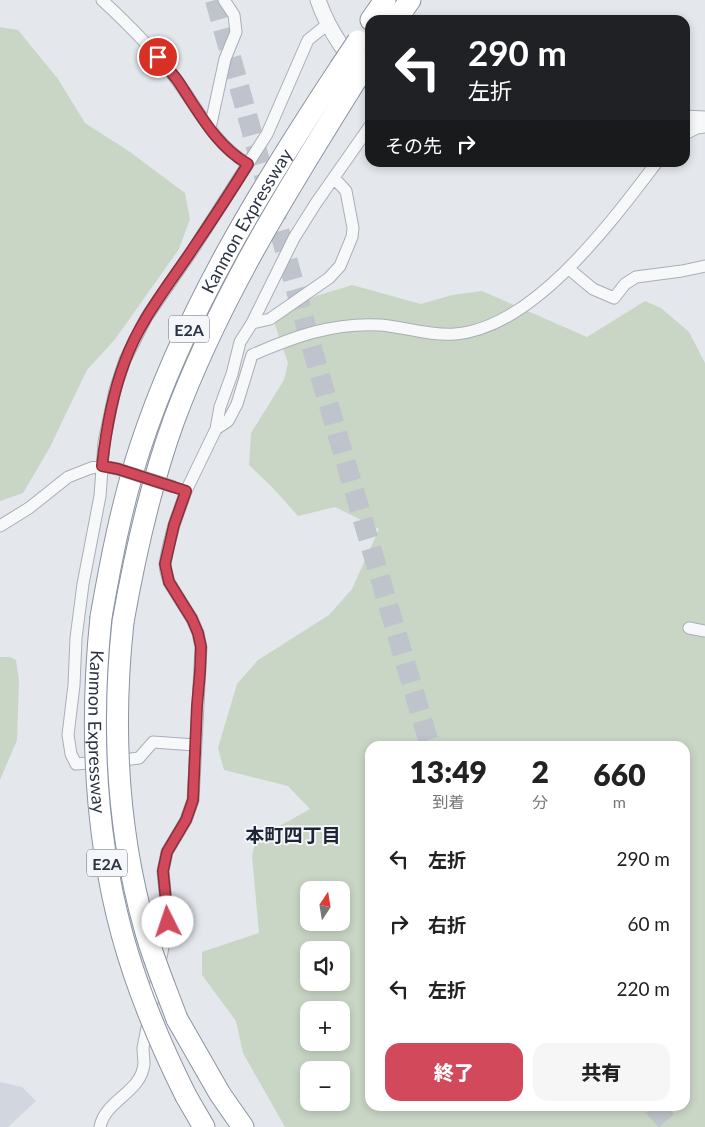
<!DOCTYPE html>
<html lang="ja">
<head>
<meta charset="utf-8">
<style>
	:root { --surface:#fff; --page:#f6f6f6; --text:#222; --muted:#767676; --accent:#d1495b }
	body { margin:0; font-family:Lato,"Noto Sans JP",sans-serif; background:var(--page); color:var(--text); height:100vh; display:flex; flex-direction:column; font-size:19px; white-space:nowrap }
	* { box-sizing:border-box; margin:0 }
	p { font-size:16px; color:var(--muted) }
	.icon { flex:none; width:28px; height:28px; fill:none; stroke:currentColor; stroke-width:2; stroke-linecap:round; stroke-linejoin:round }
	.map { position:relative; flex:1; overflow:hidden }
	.panel { position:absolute; left:365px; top:741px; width:325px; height:370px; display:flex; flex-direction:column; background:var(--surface); border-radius:15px; box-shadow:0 2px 8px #0003 }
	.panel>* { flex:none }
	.guide { position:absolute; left:365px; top:15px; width:325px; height:152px; border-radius:15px; box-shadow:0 2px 8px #0003; background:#202124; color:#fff; overflow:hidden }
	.needle { width:32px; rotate:12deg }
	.controls { position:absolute; left:300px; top:881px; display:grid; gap:10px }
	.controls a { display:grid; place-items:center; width:50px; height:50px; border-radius:10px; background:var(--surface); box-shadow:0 2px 8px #0003; font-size:25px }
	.pin { position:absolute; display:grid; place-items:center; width:42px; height:42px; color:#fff; margin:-21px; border:2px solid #fff; border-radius:50%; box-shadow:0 1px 5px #0007 }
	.me { position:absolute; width:55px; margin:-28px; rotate:356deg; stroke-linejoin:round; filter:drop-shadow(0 0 4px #0008) }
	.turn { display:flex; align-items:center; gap:18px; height:105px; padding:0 20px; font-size:22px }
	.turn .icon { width:65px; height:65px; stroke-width:2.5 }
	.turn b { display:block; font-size:35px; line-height:42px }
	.then { display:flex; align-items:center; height:48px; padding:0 20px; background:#0003; gap:10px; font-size:19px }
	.eta { display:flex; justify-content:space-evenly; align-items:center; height:85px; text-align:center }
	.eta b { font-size:30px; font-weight:800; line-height:35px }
	.cta { display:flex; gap:10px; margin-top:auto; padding:10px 20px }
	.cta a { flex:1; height:58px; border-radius:15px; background:var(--accent); color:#fff; font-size:20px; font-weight:800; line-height:58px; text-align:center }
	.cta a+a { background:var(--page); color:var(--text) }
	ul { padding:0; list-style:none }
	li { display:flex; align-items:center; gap:15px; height:65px; padding:0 20px }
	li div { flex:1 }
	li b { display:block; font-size:19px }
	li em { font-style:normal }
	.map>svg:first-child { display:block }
	.built { fill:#d2d6de }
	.green { fill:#c9d6c5; fill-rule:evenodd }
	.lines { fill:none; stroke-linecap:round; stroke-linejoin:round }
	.trunk-tunnel { stroke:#bfc3cb; stroke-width:20; stroke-dasharray:20 10; stroke-linecap:butt }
	.minor-casing { stroke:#a9aeb7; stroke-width:13 }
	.tertiary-casing { stroke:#a9aeb7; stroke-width:17 }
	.motorway-casing { stroke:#8b94a3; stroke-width:23 }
	.minor { stroke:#f7f8fa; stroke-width:11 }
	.tertiary { stroke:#f7f8fa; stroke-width:15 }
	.motorway { stroke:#fff; stroke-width:21 }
	.minor-bridge-casing { stroke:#a9aeb7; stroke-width:13; stroke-linecap:butt }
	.motorway-bridge-casing { stroke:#8b94a3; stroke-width:23; stroke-linecap:butt }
	.minor-bridge { stroke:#f7f8fa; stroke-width:11 }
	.motorway-bridge { stroke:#fff; stroke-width:21 }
	.route-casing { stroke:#882f3b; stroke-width:12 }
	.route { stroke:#d1495b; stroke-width:9 }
	.labels { text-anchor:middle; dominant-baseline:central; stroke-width:4; stroke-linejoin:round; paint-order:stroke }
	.shield { fill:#f4f6f9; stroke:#676e7b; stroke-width:1 }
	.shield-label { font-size:16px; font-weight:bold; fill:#2b3445 }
	.street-label { font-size:18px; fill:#2b3445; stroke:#f4f6f9 }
	.neighbourhood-label { font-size:19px; font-weight:bold; fill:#1d2536; stroke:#f4f6f9 }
</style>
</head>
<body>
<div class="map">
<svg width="705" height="1127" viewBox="0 0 705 1127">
	<rect width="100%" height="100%" fill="#e4e7ec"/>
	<path class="built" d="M0 1082 22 1087 36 1101 8 1127H0Z"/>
	<path class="green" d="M0 27 18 30 58 79 85 123 130 152 185 193 190 219 179 249 116 338 87 370 49 449 23 493 0 501Z
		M352 285 421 304 452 295 482 291 587 337 645 301 661 308 689 332 705 363V1127H285L243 1053 236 1021 202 975V952L259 933 252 856 256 839 310 809 288 786 224 770 218 748 237 684 258 660 329 615 352 589 379 529 335 507 298 516 273 488 249 465 251 433 284 380 288 363 275 325 276 316 316 296ZM370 746H685V1106H370ZM309 890H341V922H309ZM309 950H341V982H309ZM309 1010H341V1042H309ZM309 1070H341V1102H309Z
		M0 657H10L16 660 19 681 17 740 0 780Z"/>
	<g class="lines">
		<path class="trunk-tunnel" d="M215 0 316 362 430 746
			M653 1106 672 1127"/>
		<defs>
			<path id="minor" d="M102 0C129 25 154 50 176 79 198 109 215 145 248 164
				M210 128 225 59 236 32 234 15 224 0
				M685 134 697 128 705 127
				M569 269 593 289 614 298 625 284 636 277 682 271 705 266
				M252 323 270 319 329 278 340 266 352 237 353 228 346 191 334 178
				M216 429 228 421 237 404 252 355C293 337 334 322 380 325 405 327 429 336 455 334 534 328 612 221 657 162
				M0 526 29 508 68 477 91 468 102 466 118 469
				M689 628 705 631
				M116 761 139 758 153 742 195 745
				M100 762 76 764 71 754 68 735 74 685 76 638 83 584 100 496 104 442 115 390 125 360 146 318 194 248 267 134 308 40 329 23
				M100 1127C105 1100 141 1093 144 1064 144 1059 143 1053 143 1048L168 922 163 871 167 852 186 820 193 800 201 647 198 633 192 619 177 595 169 582 166 571 165 564 168 548 174 525 186 491 216 429 220 407 232 374 240 342 252 323 294 238 316 203 370 126"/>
			<path id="tertiary" d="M318 0C329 32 348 57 370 82
				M685 118 705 119"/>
			<g id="motorway">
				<path d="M371 20 385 0"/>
				<path d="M396 20 410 0"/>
				<path id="s1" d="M101 617C111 560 122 503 140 448 185 311 261 188 340 68"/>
				<path d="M123 622C135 554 150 486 174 420 219 299 286 192 354 83"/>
				<path d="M177 1019 220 1094 243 1127"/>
				<path d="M186 1096 204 1127"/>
			</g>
		</defs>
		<use href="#minor" class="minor-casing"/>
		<use href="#tertiary" class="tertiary-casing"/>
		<use href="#motorway" class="motorway-casing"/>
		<use href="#minor" class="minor"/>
		<use href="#tertiary" class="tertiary"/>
		<use href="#motorway" class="motorway"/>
		<defs>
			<path id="minor-bridge" d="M118 469 174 487"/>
			<g id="motorway-bridge">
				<path d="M340 68 358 41"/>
				<path d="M354 83 370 59"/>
				<path id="s2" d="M101 617C90 723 94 830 122 934 137 989 160 1044 186 1096"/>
				<path d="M123 622C112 724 117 830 145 929 153 959 166 989 177 1019"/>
			</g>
		</defs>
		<use href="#minor-bridge" class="minor-bridge-casing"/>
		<use href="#motorway-bridge" class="motorway-bridge-casing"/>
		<use href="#minor-bridge" class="minor-bridge"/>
		<use href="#motorway-bridge" class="motorway-bridge"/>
	</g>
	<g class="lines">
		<defs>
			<path id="route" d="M158 57C165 65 172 73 178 81 198 111 216 146 248 164 230 193 211 222 192 250 168 286 140 320 125 361 112 395 106 430 102 466L118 469 186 491 174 525 165 564 169 582 192 619 198 633 201 647 200 672 197 706 193 800 186 820 167 852 163 871 168 922"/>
		</defs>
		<use href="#route" class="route-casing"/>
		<use href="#route" class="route"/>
	</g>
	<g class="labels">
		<g class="shield">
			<rect x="169" y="315.5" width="40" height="27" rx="4"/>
			<rect x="87" y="849.5" width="40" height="27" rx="4"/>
		</g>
		<g class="shield-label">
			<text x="189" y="329">E2A</text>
			<text x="107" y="863">E2A</text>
		</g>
		<g class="street-label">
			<text stroke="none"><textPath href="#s1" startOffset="425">Kanmon Expressway</textPath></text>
			<text stroke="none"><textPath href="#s2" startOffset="115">Kanmon Expressway</textPath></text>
		</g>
		<g class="neighbourhood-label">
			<text x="293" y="834">本町四丁目</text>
		</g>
	</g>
</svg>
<div class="controls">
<a><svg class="needle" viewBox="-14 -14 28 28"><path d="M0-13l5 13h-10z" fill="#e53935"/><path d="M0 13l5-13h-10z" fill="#767676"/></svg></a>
<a><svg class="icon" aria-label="sound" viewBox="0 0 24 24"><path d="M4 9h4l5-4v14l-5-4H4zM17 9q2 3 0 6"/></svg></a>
<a>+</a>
<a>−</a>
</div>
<div class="pin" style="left:158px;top:57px;background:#d93025"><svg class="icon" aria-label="arrive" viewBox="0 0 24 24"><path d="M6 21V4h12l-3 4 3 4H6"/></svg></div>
<svg class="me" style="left:168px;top:922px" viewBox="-20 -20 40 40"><circle r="19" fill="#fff"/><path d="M0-13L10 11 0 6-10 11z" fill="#d1495b"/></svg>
<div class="guide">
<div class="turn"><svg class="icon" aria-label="left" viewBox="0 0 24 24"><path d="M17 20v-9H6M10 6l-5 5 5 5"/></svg><div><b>290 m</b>左折</div></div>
<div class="then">その先<svg class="icon" aria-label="right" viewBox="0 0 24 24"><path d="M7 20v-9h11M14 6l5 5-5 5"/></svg></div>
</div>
<section class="panel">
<div class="eta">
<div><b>13:49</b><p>到着</p></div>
<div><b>2</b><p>分</p></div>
<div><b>660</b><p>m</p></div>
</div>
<ul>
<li><svg class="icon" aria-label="left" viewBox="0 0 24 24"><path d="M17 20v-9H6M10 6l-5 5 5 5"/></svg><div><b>左折</b></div><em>290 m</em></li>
<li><svg class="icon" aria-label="right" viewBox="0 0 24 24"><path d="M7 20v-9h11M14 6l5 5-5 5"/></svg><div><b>右折</b></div><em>60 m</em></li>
<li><svg class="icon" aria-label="left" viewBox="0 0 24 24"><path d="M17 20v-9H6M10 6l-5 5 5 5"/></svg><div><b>左折</b></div><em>220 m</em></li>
</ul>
<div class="cta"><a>終了</a><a>共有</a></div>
</section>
</div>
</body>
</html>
